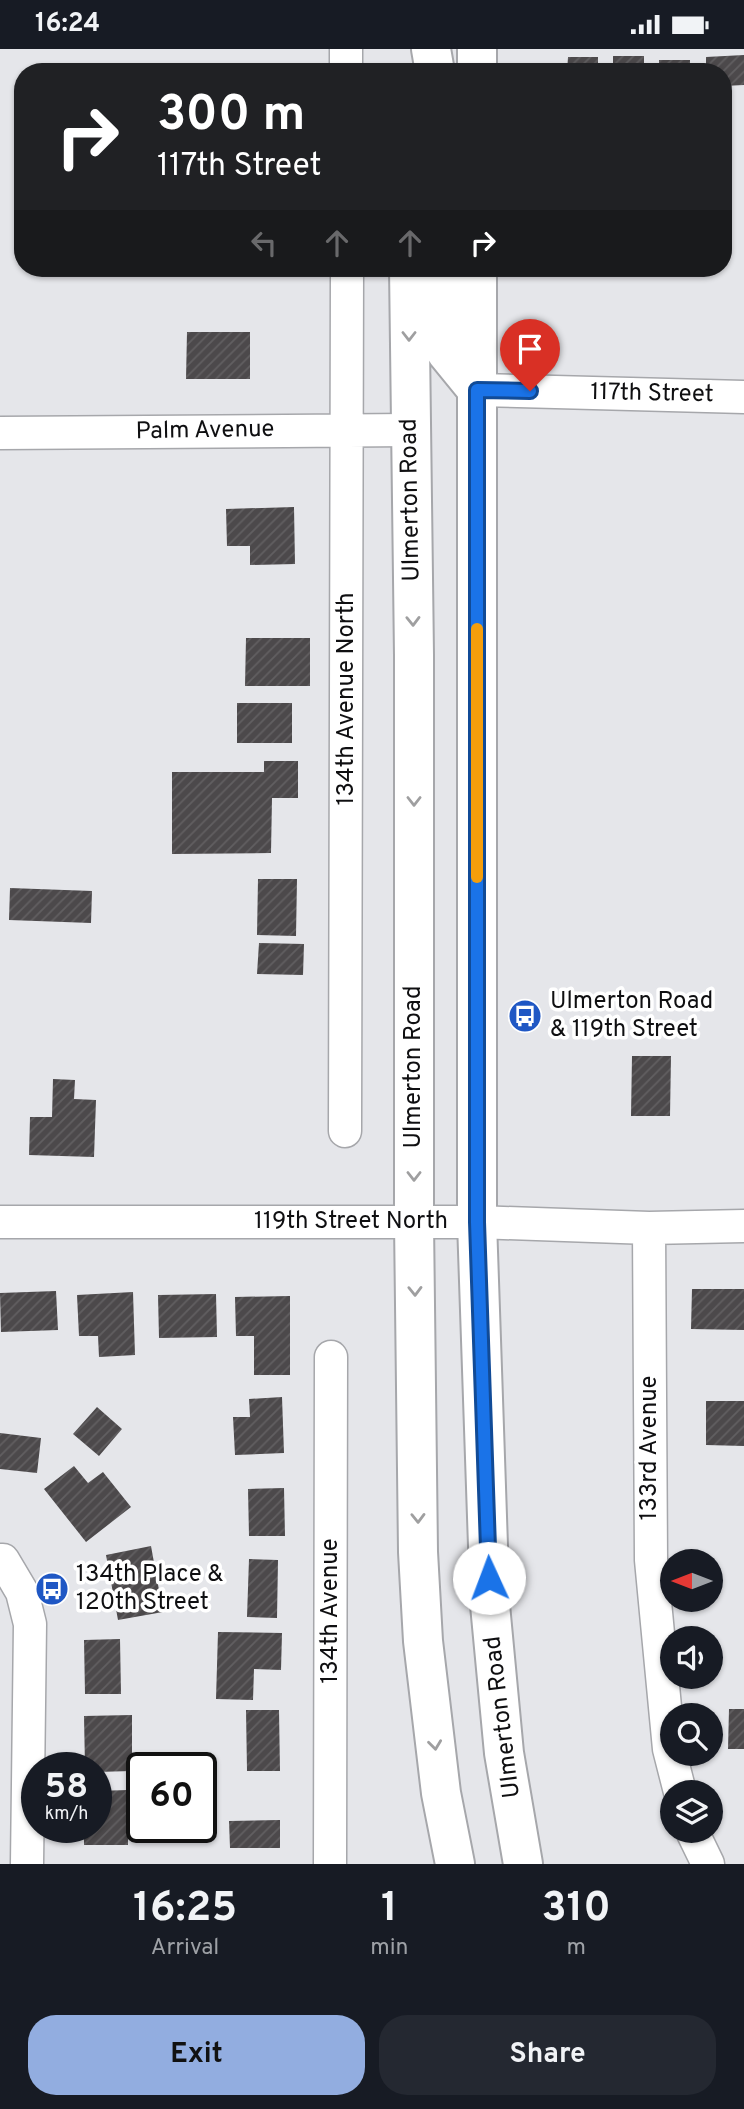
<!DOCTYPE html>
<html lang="en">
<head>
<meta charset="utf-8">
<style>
	:root { --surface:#171b24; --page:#242831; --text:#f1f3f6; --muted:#9ea1a6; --accent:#92ade0 }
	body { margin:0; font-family:Overpass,sans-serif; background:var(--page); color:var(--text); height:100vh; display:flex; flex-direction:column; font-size:26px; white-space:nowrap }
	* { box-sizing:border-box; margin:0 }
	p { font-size:23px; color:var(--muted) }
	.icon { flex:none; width:38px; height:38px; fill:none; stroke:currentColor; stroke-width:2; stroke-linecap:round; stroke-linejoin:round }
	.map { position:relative; height:1815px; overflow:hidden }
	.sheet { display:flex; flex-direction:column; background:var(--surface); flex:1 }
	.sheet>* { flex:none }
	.guide { position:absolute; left:14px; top:14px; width:718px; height:214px; border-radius:28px; box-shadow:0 2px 5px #0004; background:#202124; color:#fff; overflow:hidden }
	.needle { width:46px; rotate:270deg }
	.buttons { position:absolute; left:660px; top:1500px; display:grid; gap:14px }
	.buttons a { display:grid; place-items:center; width:63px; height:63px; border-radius:50%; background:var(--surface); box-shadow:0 2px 5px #0004; font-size:35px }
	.speed { position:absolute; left:21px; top:1703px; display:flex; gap:14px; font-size:35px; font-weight:700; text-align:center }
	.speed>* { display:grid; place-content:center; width:91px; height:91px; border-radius:50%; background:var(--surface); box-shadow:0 2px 5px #0004; line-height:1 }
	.speed small { font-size:18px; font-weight:400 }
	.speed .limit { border:4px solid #111; border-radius:10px; background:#fff; color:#111 }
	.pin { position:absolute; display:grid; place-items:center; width:60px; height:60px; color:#fff; margin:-72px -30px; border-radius:50% 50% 50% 0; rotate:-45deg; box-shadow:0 0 7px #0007 }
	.pin .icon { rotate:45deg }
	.me { position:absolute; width:77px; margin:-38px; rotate:358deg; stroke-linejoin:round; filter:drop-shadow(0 0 5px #0008) }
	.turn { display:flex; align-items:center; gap:24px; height:147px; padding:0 28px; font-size:32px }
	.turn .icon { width:91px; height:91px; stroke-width:2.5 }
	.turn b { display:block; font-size:49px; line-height:60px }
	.lanes { display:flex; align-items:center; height:66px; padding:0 28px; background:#0003; justify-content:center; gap:35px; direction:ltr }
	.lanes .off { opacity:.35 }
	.eta { display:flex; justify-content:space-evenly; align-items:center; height:119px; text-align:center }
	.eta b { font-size:42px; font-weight:700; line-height:49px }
	.button { display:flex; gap:14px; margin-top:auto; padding:14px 28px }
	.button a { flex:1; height:80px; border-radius:28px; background:var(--accent); color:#111; font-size:28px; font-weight:700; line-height:80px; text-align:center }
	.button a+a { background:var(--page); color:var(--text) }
	.status { display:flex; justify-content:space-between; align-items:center; height:49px; padding:0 35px; background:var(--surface); direction:ltr }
	.status svg { height:19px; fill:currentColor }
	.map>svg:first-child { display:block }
	.building { fill:url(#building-hatch) }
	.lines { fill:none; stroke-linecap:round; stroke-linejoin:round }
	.minor-casing { stroke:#a6a7ab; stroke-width:35 }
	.major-casing { stroke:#a6a7ab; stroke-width:42 }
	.minor { stroke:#fff; stroke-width:32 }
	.major { stroke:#fff; stroke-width:38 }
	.oneway { stroke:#9f9fa0 }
	.route-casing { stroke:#114b97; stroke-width:18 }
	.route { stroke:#1a73e8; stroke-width:12 }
	.slow { stroke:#f59e0b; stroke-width:12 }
	.labels { text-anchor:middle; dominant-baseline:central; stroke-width:7; stroke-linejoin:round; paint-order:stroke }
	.street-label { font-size:24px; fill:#0f0f11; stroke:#fff }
	.poi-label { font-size:24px; fill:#0f0f11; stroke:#fff; text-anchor:start }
</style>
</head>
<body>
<div class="status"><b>16:24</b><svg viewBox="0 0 49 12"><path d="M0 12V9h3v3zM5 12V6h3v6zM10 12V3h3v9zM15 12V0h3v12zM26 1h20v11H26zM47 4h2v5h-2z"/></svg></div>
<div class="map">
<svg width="744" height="1815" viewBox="0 0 744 1815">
	<defs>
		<pattern id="building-hatch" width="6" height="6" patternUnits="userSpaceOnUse" patternTransform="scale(1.75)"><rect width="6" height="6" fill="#4c494b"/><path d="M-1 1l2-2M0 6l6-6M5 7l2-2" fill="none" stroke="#615f61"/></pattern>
	</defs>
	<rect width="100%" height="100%" fill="#e5e6ea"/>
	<path class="building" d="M744 6V36L723 37V23H706V8Z
		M613 7H644V23H613Z
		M568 8H598V23H567Z
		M659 11H690V23H659Z
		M187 283H250V330H186Z
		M294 458 295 515 250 516V497H227L226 460Z
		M246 589H310V637H245Z
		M237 654H292V694H237Z
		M264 712H298V749H272L271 804 172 805V723H264Z
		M258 830H297L296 887 257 886Z
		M10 839 92 842 91 874 9 871Z
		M259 894 304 895 303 926 257 925Z
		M632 1007H671L670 1067H631Z
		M53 1030 75 1031 74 1050 96 1051 94 1108 29 1106 30 1068H52Z
		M692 1240H744V1281L691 1280Z
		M56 1242 58 1281 1 1283 0 1244Z
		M133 1243 135 1306 99 1308 98 1287H79L77 1246Z
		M216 1245 217 1288 159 1289 158 1246Z
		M290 1247V1326H254V1287H236L235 1248Z
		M282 1348 284 1404 235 1406 233 1368H250L249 1350Z
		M706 1352H744V1397L706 1396Z
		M97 1358 122 1380 99 1407 73 1385Z
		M0 1384 41 1389 37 1424 0 1420Z
		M74 1417 88 1434 103 1423 131 1458 86 1493 44 1440Z
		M284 1439 285 1487H249L248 1440Z
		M151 1497 163 1563 118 1571 106 1506Z
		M249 1510 278 1511 277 1569 247 1568Z
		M218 1583 282 1584 281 1621 254 1620 253 1651 216 1650Z
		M120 1590 121 1645H85L84 1591Z
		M729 1660H744V1700H728Z
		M246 1661H279L280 1722H247Z
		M132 1666V1722L96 1723V1718H85L84 1667Z
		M128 1741V1796H84V1778H96V1742Z
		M280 1771V1799H230L229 1772Z"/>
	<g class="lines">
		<defs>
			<path id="minor" d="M346 0V23
				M477 341 744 348
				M0 384 410 381
				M345 1082 347 219
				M0 1173H477L649 1179 744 1177
				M649 1179 651 1511 669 1700 680 1743
				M0 1511H3L22 1543 30 1575 27 1815
				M692 1782 708 1815
				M330 1815 331 1308"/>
			<path id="major" d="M431 0 435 23
				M477 0V23
				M409 219 414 606V1173L418 1503 423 1592 441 1744 455 1815
				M439 219 440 275 446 303 477 341
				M477 219V1173L490 1556 504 1704 523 1815"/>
		</defs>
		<use href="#minor" class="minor-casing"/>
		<use href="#major" class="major-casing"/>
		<use href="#minor" class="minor"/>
		<use href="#major" class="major"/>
	</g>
	<defs><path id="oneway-chevron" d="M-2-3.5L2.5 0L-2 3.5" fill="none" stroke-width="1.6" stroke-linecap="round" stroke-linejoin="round" transform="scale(1.75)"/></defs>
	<g class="oneway">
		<use href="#oneway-chevron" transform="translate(409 287) rotate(90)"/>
		<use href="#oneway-chevron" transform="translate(413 572) rotate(89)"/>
		<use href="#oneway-chevron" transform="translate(414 752) rotate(90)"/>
		<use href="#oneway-chevron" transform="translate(414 1127) rotate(90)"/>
		<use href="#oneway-chevron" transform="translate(415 1242) rotate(89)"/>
		<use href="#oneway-chevron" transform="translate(418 1469) rotate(89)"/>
		<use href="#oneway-chevron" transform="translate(435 1696) rotate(83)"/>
	</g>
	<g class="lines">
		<defs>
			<path id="route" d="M489 1529 477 1173V341L530 342"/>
		</defs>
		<use href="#route" class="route-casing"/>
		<use href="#route" class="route"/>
		<path class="slow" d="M477 580V828"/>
	</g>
	<defs>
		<symbol id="bus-disc" viewBox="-11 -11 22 22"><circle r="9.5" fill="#1f57c4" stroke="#fff"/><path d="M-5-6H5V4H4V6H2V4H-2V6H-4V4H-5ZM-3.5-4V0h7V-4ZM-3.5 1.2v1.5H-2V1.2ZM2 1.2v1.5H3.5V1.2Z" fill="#fff"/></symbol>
	</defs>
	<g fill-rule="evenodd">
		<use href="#bus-disc" x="506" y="948" width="38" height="38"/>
		<use href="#bus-disc" x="33" y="1521" width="38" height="38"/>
	</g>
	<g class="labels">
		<g class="street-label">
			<text transform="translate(652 345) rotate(1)">117th Street</text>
			<text transform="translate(205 382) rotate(-1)">Palm Avenue</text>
			<text transform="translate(411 451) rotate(-91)">Ulmerton Road</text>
			<text transform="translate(347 650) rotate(-90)">134th Avenue North</text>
			<text transform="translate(414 1018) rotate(-90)">Ulmerton Road</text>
			<text x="351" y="1173">119th Street North</text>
			<text transform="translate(650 1399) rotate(-90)">133rd Avenue</text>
			<text transform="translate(331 1562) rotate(-90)">134th Avenue</text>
			<text transform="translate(503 1668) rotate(-97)">Ulmerton Road</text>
		</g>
		<g class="poi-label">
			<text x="550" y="953">Ulmerton Road<tspan x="550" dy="28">&amp; 119th Street</tspan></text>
			<text x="76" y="1526">134th Place &amp;<tspan x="76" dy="28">120th Street</tspan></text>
		</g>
	</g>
</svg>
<div class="buttons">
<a><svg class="needle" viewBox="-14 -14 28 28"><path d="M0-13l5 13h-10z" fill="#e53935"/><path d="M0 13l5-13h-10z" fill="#9ea1a6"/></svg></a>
<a><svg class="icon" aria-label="sound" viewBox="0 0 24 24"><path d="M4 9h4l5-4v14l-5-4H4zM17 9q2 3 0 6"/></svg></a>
<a><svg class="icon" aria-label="search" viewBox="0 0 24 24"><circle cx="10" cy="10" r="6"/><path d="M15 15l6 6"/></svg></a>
<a><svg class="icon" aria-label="layers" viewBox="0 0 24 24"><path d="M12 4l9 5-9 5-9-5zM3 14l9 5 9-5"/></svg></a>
</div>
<div class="speed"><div>58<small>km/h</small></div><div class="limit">60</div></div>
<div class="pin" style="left:530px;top:342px;background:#d93025"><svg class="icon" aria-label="arrive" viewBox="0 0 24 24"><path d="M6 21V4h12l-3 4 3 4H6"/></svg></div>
<svg class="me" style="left:489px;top:1529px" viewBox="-20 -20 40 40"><circle r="19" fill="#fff"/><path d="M0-13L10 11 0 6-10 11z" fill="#1a73e8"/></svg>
<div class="guide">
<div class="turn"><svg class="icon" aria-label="right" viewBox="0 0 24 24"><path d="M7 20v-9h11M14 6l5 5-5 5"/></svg><div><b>300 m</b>117th Street</div></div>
<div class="lanes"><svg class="icon off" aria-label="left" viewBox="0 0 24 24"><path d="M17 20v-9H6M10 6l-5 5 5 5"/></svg><svg class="icon off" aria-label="ahead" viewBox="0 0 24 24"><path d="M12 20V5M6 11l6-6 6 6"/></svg><svg class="icon off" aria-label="ahead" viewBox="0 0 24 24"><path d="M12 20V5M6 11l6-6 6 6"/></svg><svg class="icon" aria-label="right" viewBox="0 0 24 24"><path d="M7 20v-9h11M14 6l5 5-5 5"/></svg></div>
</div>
</div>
<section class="sheet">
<div class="eta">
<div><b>16:25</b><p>Arrival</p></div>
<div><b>1</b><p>min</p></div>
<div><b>310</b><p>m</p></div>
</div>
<div class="button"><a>Exit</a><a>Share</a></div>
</section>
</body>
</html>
